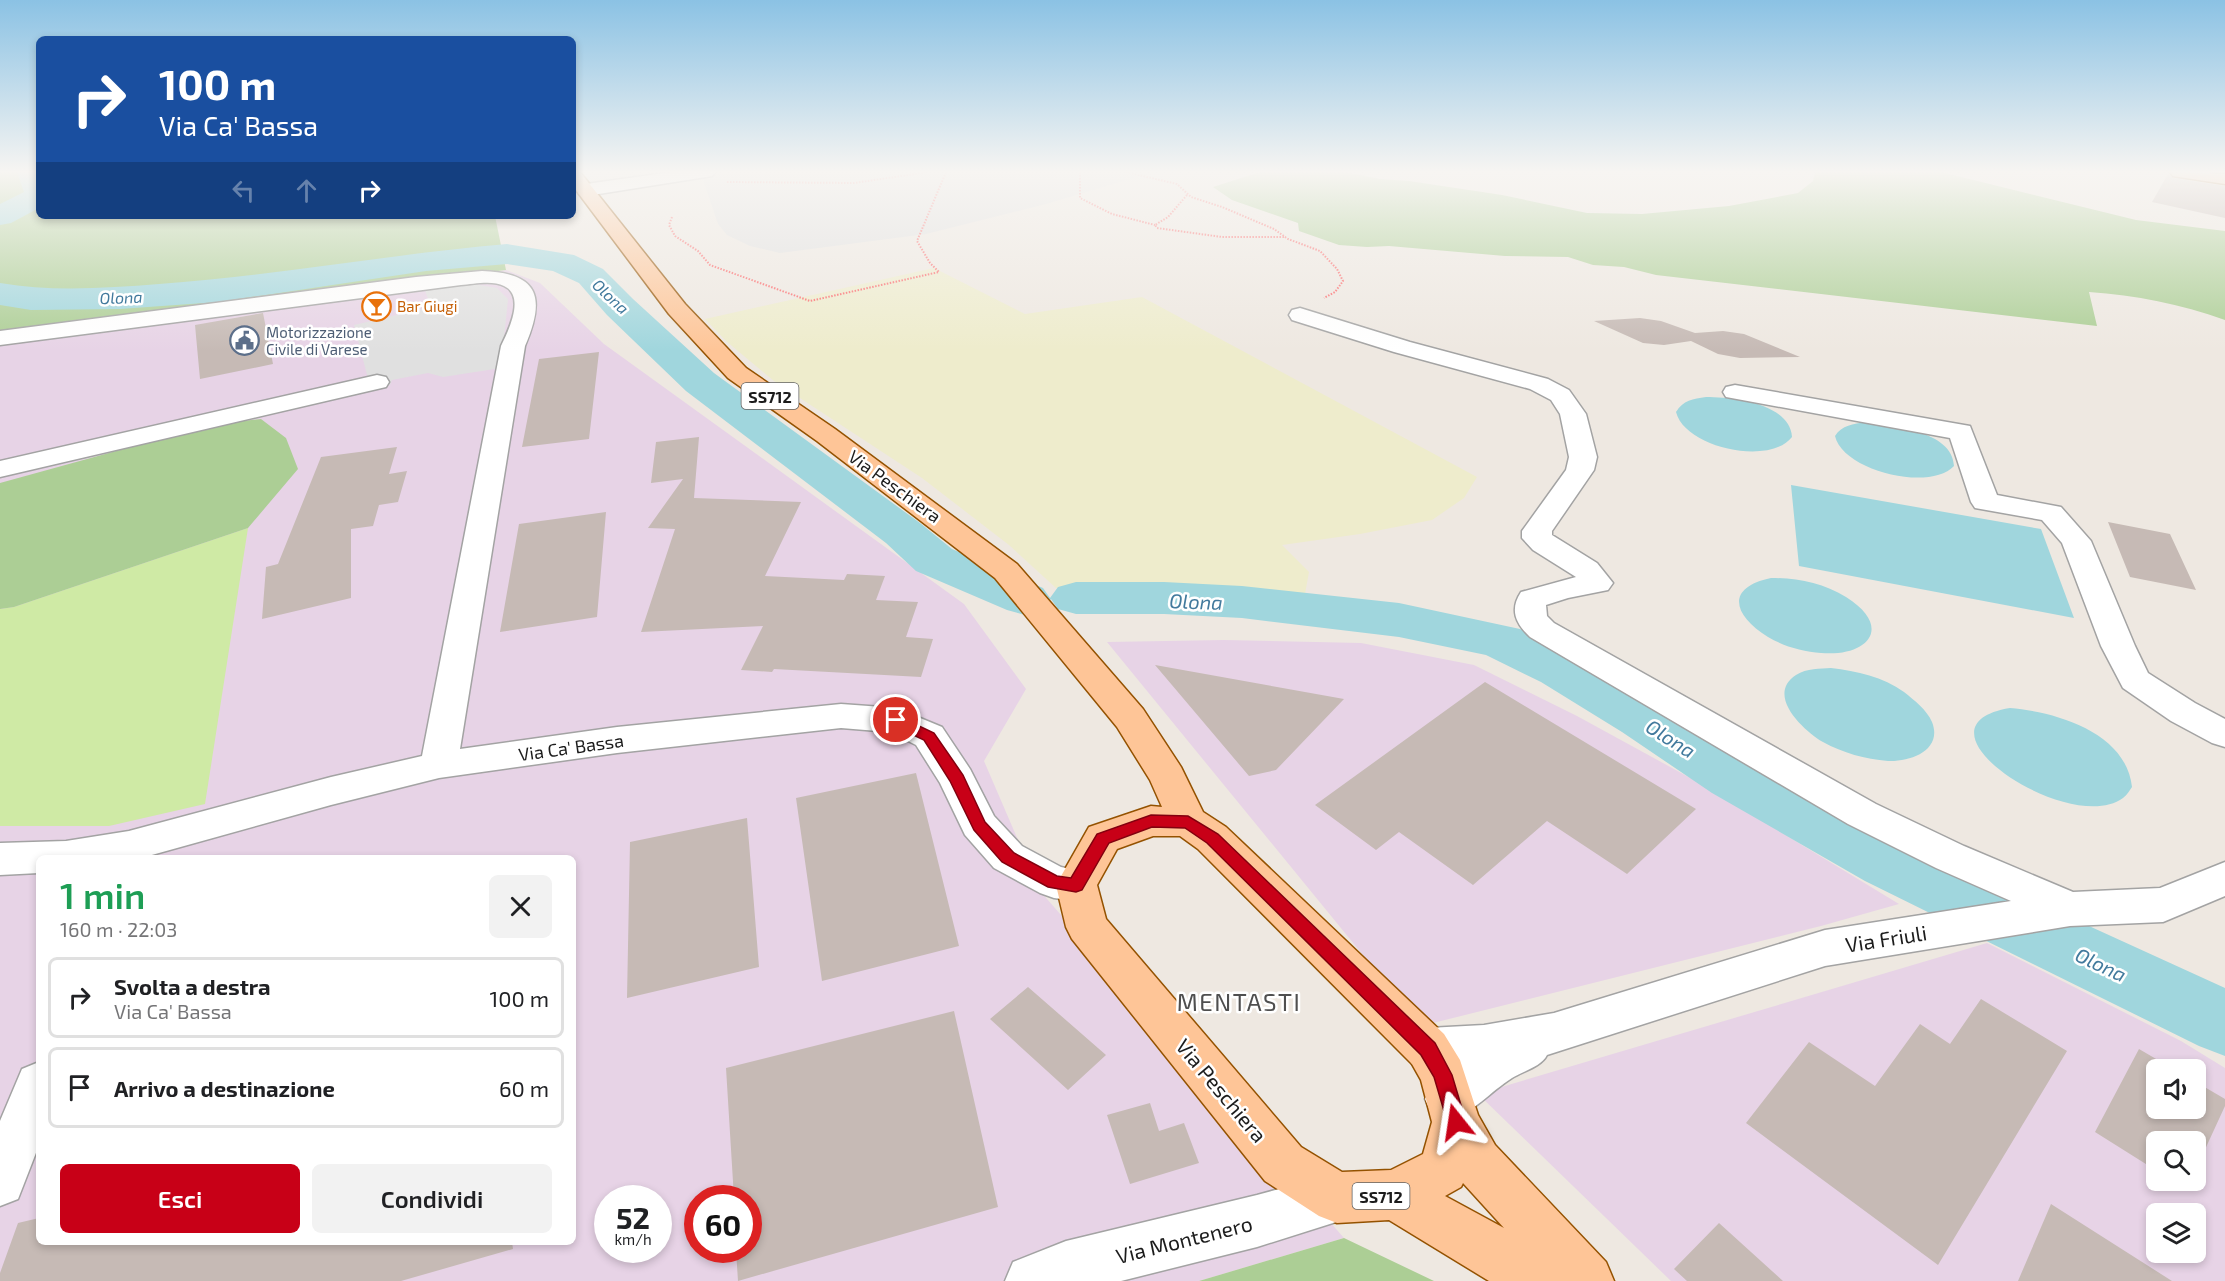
<!DOCTYPE html>
<html lang="it">
<head>
<meta charset="utf-8">
<style>
	:root { --surface:#fff; --page:#f2f2f2; --text:#202124; --muted:#757577; --line:#e0e0e0; --accent:#c80017 }
	body { margin:0; font-family:"Exo 2",sans-serif; background:var(--page); color:var(--text); height:100vh; display:flex; flex-direction:column; font-size:22px; white-space:nowrap }
	* { box-sizing:border-box; margin:0 }
	p { font-size:20px; color:var(--muted) }
	.icon { flex:none; width:33px; height:33px; fill:none; stroke:currentColor; stroke-width:2; stroke-linecap:round; stroke-linejoin:round }
	.map { position:relative; flex:1; overflow:hidden }
	.side { position:absolute; left:36px; top:855px; width:540px; height:390px; display:flex; flex-direction:column; background:var(--surface); border-radius:9px; box-shadow:0 3px 9px #0003 }
	.side>* { flex:none }
	.top-card { position:absolute; left:36px; top:36px; width:540px; height:183px; border-radius:9px; box-shadow:0 3px 9px #0003; background:#1a4fa0; color:#fff; overflow:hidden }
	.fabs { position:absolute; left:2146px; top:1059px; display:grid; gap:12px }
	.fabs a { display:grid; place-items:center; width:60px; height:60px; border-radius:9px; background:var(--surface); box-shadow:0 3px 9px #0003; font-size:30px }
	.speed { position:absolute; left:594px; top:1185px; display:flex; gap:12px; font-size:30px; font-weight:700; text-align:center }
	.speed>* { display:grid; place-content:center; width:78px; height:78px; border-radius:50%; background:var(--surface); box-shadow:0 3px 9px #0003; line-height:1 }
	.speed small { font-size:15px; font-weight:400 }
	.speed .limit { border:9px solid #d22; background:#fff; color:#111 }
	.pin { position:absolute; display:grid; place-items:center; width:51px; height:51px; color:#fff; margin:-26px; border:3px solid #fff; border-radius:50%; box-shadow:0 2px 6px #0007 }
	.me { position:absolute; width:66px; margin:-33px; rotate:345deg; stroke-linejoin:round; filter:drop-shadow(0 0 4px #0008) }
	.turn { display:flex; align-items:center; gap:21px; height:126px; padding:0 24px; font-size:27px }
	.turn .icon { width:78px; height:78px; stroke-width:2.5 }
	.turn b { display:block; font-size:42px; line-height:51px }
	.lanes { display:flex; align-items:center; height:57px; padding:0 24px; background:#0003; justify-content:center; gap:30px; direction:ltr }
	.lanes .off { opacity:.35 }
	.round { display:grid; place-items:center; flex:none; width:63px; height:63px; border-radius:9px; background:var(--page) }
	.headline { display:flex; align-items:center; justify-content:space-between; height:102px; padding:0 24px }
	h1 { font-size:36px; font-weight:600; line-height:45px; color:#1e9e55 }
	.primary-button { display:flex; gap:12px; margin-top:auto; padding:12px 24px }
	.primary-button a { flex:1; height:69px; border-radius:9px; background:var(--accent); color:#fff; font-size:24px; font-weight:600; line-height:69px; text-align:center }
	.primary-button a+a { background:var(--page); color:var(--text) }
	ul { padding:0; list-style:none }
	li { display:flex; align-items:center; gap:18px; height:81px; margin:0 12px 9px; padding:0 12px; border:3px solid var(--line); border-radius:9px }
	li div { flex:1 }
	li b { display:block; font-size:22px }
	li em { font-style:normal }
	.map>svg:first-child { display:block }
	.industrial { fill:#e7d3e6; fill-rule:evenodd }
	.farmland { fill:#eeeccc }
	.grass { fill:#cfeaa5 }
	.forest { fill:#acce95 }
	.parking { fill:#e0e0e0 }
	.water { fill:#a0d6dd }
	.lines { fill:none; stroke-linecap:round; stroke-linejoin:round }
	.river { fill:#a0d6dd; fill-rule:evenodd }
	.building { fill:#c6bab5 }
	.minor-casing { stroke:#a3a3a3; stroke-width:3 }
	.major-casing { stroke:#945200; stroke-width:3 }
	.path { stroke:#fc6466; stroke-width:2; stroke-dasharray:1.5 1.5; stroke-linecap:butt }
	.minor { fill:#fff; fill-rule:evenodd }
	.major { fill:#fec597; fill-rule:evenodd }
	.route { fill:#c80017; stroke:#82000f; stroke-width:1.5 }
	.labels { text-anchor:middle; dominant-baseline:central; stroke-width:5; stroke-linejoin:round; paint-order:stroke }
	.far-food-label { font-size:15px; fill:#c56008; stroke:#fff; text-anchor:start }
	.far-service-label { font-size:15px; fill:#4e5e75; stroke:#fff; text-anchor:start }
	.far-water-label { font-size:16px; font-style:italic; fill:#427a9d; stroke:#fff }
	.shield { fill:#fff; stroke:#606060; stroke-width:1.5 }
	.shield-label { font-size:16px; font-weight:bold; fill:#1c1c1c }
	.street-label { font-size:18px; fill:#1c1c1c; stroke:#fff }
	.water-label { font-size:20px; font-style:italic; fill:#427a9d; stroke:#fff }
	.near-street-label { font-size:21px; fill:#1c1c1c; stroke:#fff }
	.near-neighbourhood-label { font-size:24px; letter-spacing:1.5px; fill:#4f4f4f; stroke:#fff }
</style>
</head>
<body>
<div class="map">
<svg width="2225" height="1281" viewBox="0 0 2225 1281">
	<rect width="100%" height="100%" fill="#eee8e1"/>
	<path class="industrial" d="M506 270 540 283 604 344 964 604 1026 689 984 761 1040 891 1344 1238 1199 1281H0V334ZM39 858H573V1242H39ZM608 1198H658V1250H608ZM698 1198H748V1250H698Z
		M1224 640 1361 643 1474 665 1577 716 1705 786 1899 904 1821 926 1421 1026 1107 642Z
		M1987 943 2181 1041 2225 1068V1281H1671L1478 1094ZM2157 1070H2196V1108H2157ZM2157 1142H2196V1180H2157ZM2157 1214H2196V1252H2157Z"/>
	<path class="farmland" d="M934 268 1025 314 1142 297 1477 477 1464 498 1432 520 1360 534 1282 545 1309 572 1305 594 1159 584 1056 588 1009 545 922 478 774 381 726 341 705 319Z"/>
	<path class="grass" d="M248 528 205 804 109 826H0V609L14 607Z"/>
	<path class="forest" d="M0 172H39V216H495L506 270 0 334Z
		M1260 172H1346L1380 179 1409 181 1502 195 1587 213 1642 214 1729 206 1798 193 1813 181 1815 172H1941L2136 220 2225 231V320C2180 304 2136 295 2089 292L2097 326 1656 275 1624 267 1593 265 1568 257 1505 256 1389 246 1367 247 1339 245 1299 231 1298 223 1232 200 1213 187Z
		M261 419 286 438 298 469 248 528 14 607 0 609V483L214 424Z
		M1344 1238 1434 1281H1199Z"/>
	<path class="parking" d="M739 172H1140L1147 174 1046 204 926 234 780 253 750 246 727 235 718 224 702 177Z
		M468 283 497 288 508 299 501 368 443 377 428 373 392 380 390 385 371 390 354 325 431 307 423 285Z"/>
	<path class="water" d="M1706 397C1732 397 1790 403 1792 437 1770 466 1685 448 1676 412 1683 400 1693 399 1706 397Z
		M1866 422C1892 426 1953 431 1954 466 1930 492 1843 471 1835 436 1842 425 1853 424 1866 422Z
		M1791 485 2041 529 2074 618 1799 566Z
		M1771 578C1798 578 1823 583 1846 597 1894 627 1868 657 1821 653 1803 652 1783 646 1768 637 1734 616 1724 588 1771 578Z
		M1831 668C1857 671 1883 677 1904 692 1914 700 1927 710 1932 722 1943 750 1911 762 1888 761 1865 759 1843 753 1823 742 1804 731 1765 695 1796 675 1807 668 1820 669 1831 668Z
		M2010 708C2056 712 2126 732 2132 787 2130 790 2127 795 2123 798 2070 837 1901 726 2010 708Z"/>
	<g class="lines">
		<path class="river" d="M17 172H39V208L11 223 0 225V204L24 192Z
			M507 244 574 255 603 269 633 299 714 373 920 523 952 549 1043 588 1050 598 1058 587 1076 582H1164L1242 586 1399 603 1520 629 1581 656 1756 761 1911 845 2225 988V1056L2199 1046 1865 881 1712 793 1622 732 1541 682 1486 655 1399 637 1242 618 1164 614H1076L1058 609 1051 599 1043 610 1025 615 1007 610 916 571 886 543 686 391 607 315 579 283 553 271 507 264 426 271 218 302 120 309 31 310 0 305V283C52 292 106 288 159 284 275 276 390 254 507 244Z"/>
	</g>
	<path class="building" d="M2168 174 2173 178 2225 186V218L2152 202Z
		M263 313 273 364 200 379 195 325Z
		M1640 318 1661 321 1695 333 1723 331 1744 334 1800 357 1740 358 1718 354 1691 341 1664 345 1643 343 1594 321Z
		M599 352 589 439 522 447 539 359Z
		M699 437 694 498 801 502 765 576 844 580 847 574 885 576 876 600 918 602 906 637 933 639 921 677 774 669 772 672 741 670 763 626 641 632 675 529 648 528 683 479 651 483 656 442Z
		M397 447 389 474 407 471 398 502 379 505 373 526 351 529V598L262 619 266 567 278 564 321 457Z
		M606 512 597 617 500 632 519 524Z
		M2108 522 2170 534 2196 590 2130 577Z
		M1155 665 1344 699 1276 770 1249 776Z
		M1485 682 1696 809 1627 874 1547 821 1473 885 1399 832 1376 850 1315 805Z
		M916 773 959 946 822 981 796 798Z
		M747 818 759 967 627 998 630 842Z
		M1028 987 1106 1055 1068 1090 990 1019Z
		M1981 999 2067 1051 1938 1265 1746 1123 1809 1042 1875 1086 1920 1024 1950 1044Z
		M954 1011 998 1207 738 1281 736 1250H748V1198H734L726 1068Z
		M2139 1049 2175 1070H2157V1108H2196V1082L2225 1099V1106L2196 1169V1142H2157V1171L2095 1132Z
		M1150 1103 1159 1131 1184 1123 1199 1163 1130 1184 1107 1115Z
		M2051 1204 2172 1281H2018Z
		M39 1218V1242H512L513 1249 401 1281H0V1273L18 1223Z
		M1719 1223 1783 1281H1687L1674 1269Z"/>
	<g class="lines">
		<defs>
			<path id="minor" d="M672 172H715L712 176 706 177 586 196 579 194 577 190 579 186 586 184Z
				M2177 172H2209L2211 175 2208 179 2202 180 2180 176Z
				M482 271C539 273 546 297 525 346L460 749 617 727 841 704 896 708 942 727 970 769 994 816 1022 846 1061 867 1090 873 1096 885 1090 897 1076 901 1054 898 1040 893 994 868 965 835 940 783 916 745 890 732 841 728 617 753 439 778 331 805 141 858H39V873L0 875V843L66 841 129 831 331 777 422 756 501 346C508 331 526 296 504 286 493 280 473 284 461 285L0 345V331L416 277Z
				M1300 308 1410 342 1548 379 1569 390 1586 414 1597 457 1594 470 1552 531V535L1597 563 1613 583 1608 590 1568 598 1546 605 1547 616 1554 623 1876 804 1964 846 2073 892 2160 888 2225 862V896L2163 922 2070 926 1825 966 1547 1055C1541 1067 1523 1071 1512 1078 1490 1092 1474 1112 1449 1121L1432 1115 1425 1099 1432 1083 1452 1068 1428 1070 1412 1064 1405 1049 1412 1034 1428 1028 1484 1025 1554 1013 1825 930 2011 901 1936 868 1848 824 1530 637C1516 624 1509 610 1521 592L1576 577 1533 550 1522 538V531L1566 470 1569 457 1560 414 1551 400 1530 389 1394 352 1292 320 1289 315 1292 310Z
				M377 375 386 377 389 382 386 387 0 477V461Z
				M1735 385 1970 426 1997 495 2061 507 2091 541 2135 646 2148 673 2195 703 2225 719V747L2212 743 2171 721 2123 688 2101 646 2062 543 2042 520 1975 508 1971 502 1950 438 1726 397 1723 392 1726 387Z
				M39 1062V1145L18 1199 0 1206V1121L22 1069Z
				M1337 1173 1355 1180 1362 1198 1355 1216 1257 1247 1121 1281H1005L1013 1262 1066 1241 1257 1195Z"/>
			<path id="major" d="M573 172H580L685 304 746 368 835 429 1017 564 1143 709 1181 767 1203 812 1226 827 1444 1034 1460 1060 1478 1115 1495 1145 1606 1262 1614 1281H1489L1389 1220 1337 1223 1319 1216 1265 1181 1072 939 1066 927 1056 885 1089 827 1151 806 1162 807 1150 780 1117 727 995 578 817 441 728 378 669 314 573 186ZM1153 836H1180L1198 849 1412 1064 1421 1080 1432 1122 1423 1154 1391 1170 1342 1172 1301 1147 1106 919 1097 885 1117 849ZM1463 1183 1504 1228 1445 1196 1461 1187Z
				M2170 172 2225 174V184L2179 177 2173 176Z"/>
		</defs>
		<use href="#minor" class="minor-casing"/>
		<use href="#major" class="major-casing"/>
		<path class="path" d="M1080 172V198L1112 214 1155 225
			M1126 172 1177 184 1191 197 1222 207 1274 229 1288 239 1320 251 1337 269 1343 281 1335 292 1324 298
			M727 182 854 183 928 172
			M1187 195 1168 217 1155 225 1157 228 1222 237H1286
			M672 217 669 225 675 236 698 251 710 265 810 301 939 272 930 263 917 241 946 172"/>
		<use href="#minor" class="minor"/>
		<use href="#major" class="major"/>
	</g>
	<linearGradient id="sky" x2="0" y2="1"><stop stop-color="#8bc2e4"/><stop offset="0.49" stop-color="#f7f5f2"/><stop offset="1" stop-color="#f7f5f2" stop-opacity="0"/></linearGradient>
	<rect width="2225" height="351" fill="url(#sky)"/>
	<path class="route" d="M896 715 934 733 963 775 985 822 1014 853 1057 876 1071 878 1097 834 1151 815 1188 816 1218 834 1435 1043 1452 1075 1466 1122 1463 1128 1456 1131 1449 1128 1434 1077 1421 1055 1207 843 1185 828 1152 827 1109 843 1082 890 1076 892 1048 887 1002 862 974 830 950 781 924 740 890 724 888 720 890 717Z"/>
	<defs>
		<symbol id="bar-ring" viewBox="-11 -11 22 22"><circle r="9.5" fill="#fff" stroke="#e8710a" stroke-width="1.5"/><path d="M-6-5H6L.8 .8V4.5H3.5V6h-7V4.5H-.8V.8Z" fill="#e8710a"/></symbol>
		<symbol id="civic-ring" viewBox="-11 -11 22 22"><circle r="9.5" fill="#fff" stroke="#5c6f8a" stroke-width="1.5"/><path d="M-.6-6.5H3V-4.5H.6V-3L4-1V1h2V6H-6V1h2V-1L-.6-3ZM-1.2 2.5V6h2.4V2.5Z" fill="#5c6f8a"/></symbol>
	</defs>
	<g fill-rule="evenodd">
		<use href="#bar-ring" x="360" y="290" width="33" height="33"/>
		<use href="#civic-ring" x="228" y="324" width="33" height="33"/>
	</g>
	<g class="labels">
		<g class="far-food-label">
			<text x="397" y="306">Bar Giugi</text>
		</g>
		<g class="far-service-label">
			<text x="266" y="332">Motorizzazione<tspan x="266" dy="17">Civile di Varese</tspan></text>
		</g>
		<g class="far-water-label">
			<text transform="translate(611 296) rotate(43)">Olona</text>
			<text transform="translate(121 297) rotate(-2)">Olona</text>
		</g>
		<g class="shield">
			<rect x="741.5" y="383" width="57" height="26" rx="4.5"/>
			<rect x="1352.5" y="1183" width="57" height="26" rx="4.5"/>
		</g>
		<g class="shield-label">
			<text x="770" y="396">SS712</text>
			<text x="1381" y="1196">SS712</text>
		</g>
		<g class="street-label">
			<text transform="translate(895 486) rotate(36)">Via Peschiera</text>
			<text transform="translate(571 747) rotate(-8)">Via Ca' Bassa</text>
		</g>
		<g class="water-label">
			<text transform="translate(1196 601) rotate(2)">Olona</text>
			<text transform="translate(1671 738) rotate(32)">Olona</text>
			<text transform="translate(2101 964) rotate(25)">Olona</text>
		</g>
		<g class="near-street-label">
			<text transform="translate(1886 938) rotate(-9)">Via Friuli</text>
			<text transform="translate(1222 1090) rotate(50)">Via Peschiera</text>
			<text transform="translate(1184 1239) rotate(-14)">Via Montenero</text>
		</g>
		<g class="near-neighbourhood-label">
			<text x="1239" y="1001">MENTASTI</text>
		</g>
	</g>
</svg>
<div class="fabs">
<a><svg class="icon" aria-label="sound" viewBox="0 0 24 24"><path d="M4 9h4l5-4v14l-5-4H4zM17 9q2 3 0 6"/></svg></a>
<a><svg class="icon" aria-label="search" viewBox="0 0 24 24"><circle cx="10" cy="10" r="6"/><path d="M15 15l6 6"/></svg></a>
<a><svg class="icon" aria-label="layers" viewBox="0 0 24 24"><path d="M12 4l9 5-9 5-9-5zM3 14l9 5 9-5"/></svg></a>
</div>
<div class="speed"><div>52<small>km/h</small></div><div class="limit">60</div></div>
<div class="pin" style="left:896px;top:720px;background:#d93025"><svg class="icon" aria-label="arrive" viewBox="0 0 24 24"><path d="M6 21V4h12l-3 4 3 4H6"/></svg></div>
<svg class="me" style="left:1456px;top:1122px" viewBox="-20 -20 40 40"><path d="M0-17L14 15 0 8-14 15z" fill="#c80017" stroke="#fff" stroke-width="4"/></svg>
<div class="top-card">
<div class="turn"><svg class="icon" aria-label="right" viewBox="0 0 24 24"><path d="M7 20v-9h11M14 6l5 5-5 5"/></svg><div><b>100 m</b>Via Ca' Bassa</div></div>
<div class="lanes"><svg class="icon off" aria-label="left" viewBox="0 0 24 24"><path d="M17 20v-9H6M10 6l-5 5 5 5"/></svg><svg class="icon off" aria-label="ahead" viewBox="0 0 24 24"><path d="M12 20V5M6 11l6-6 6 6"/></svg><svg class="icon" aria-label="right" viewBox="0 0 24 24"><path d="M7 20v-9h11M14 6l5 5-5 5"/></svg></div>
</div>
<section class="side">
<div class="headline"><div><h1>1 min</h1><p>160 m · 22:03</p></div><a class="round"><svg class="icon" aria-label="close" viewBox="0 0 24 24"><path d="M6 6l12 12M18 6L6 18"/></svg></a></div>
<ul>
<li><svg class="icon" aria-label="right" viewBox="0 0 24 24"><path d="M7 20v-9h11M14 6l5 5-5 5"/></svg><div><b>Svolta a destra</b><p>Via Ca' Bassa</p></div><em>100 m</em></li>
<li><svg class="icon" aria-label="arrive" viewBox="0 0 24 24"><path d="M6 21V4h12l-3 4 3 4H6"/></svg><div><b>Arrivo a destinazione</b></div><em>60 m</em></li>
</ul>
<div class="primary-button"><a>Esci</a><a>Condividi</a></div>
</section>
</div>
</body>
</html>
